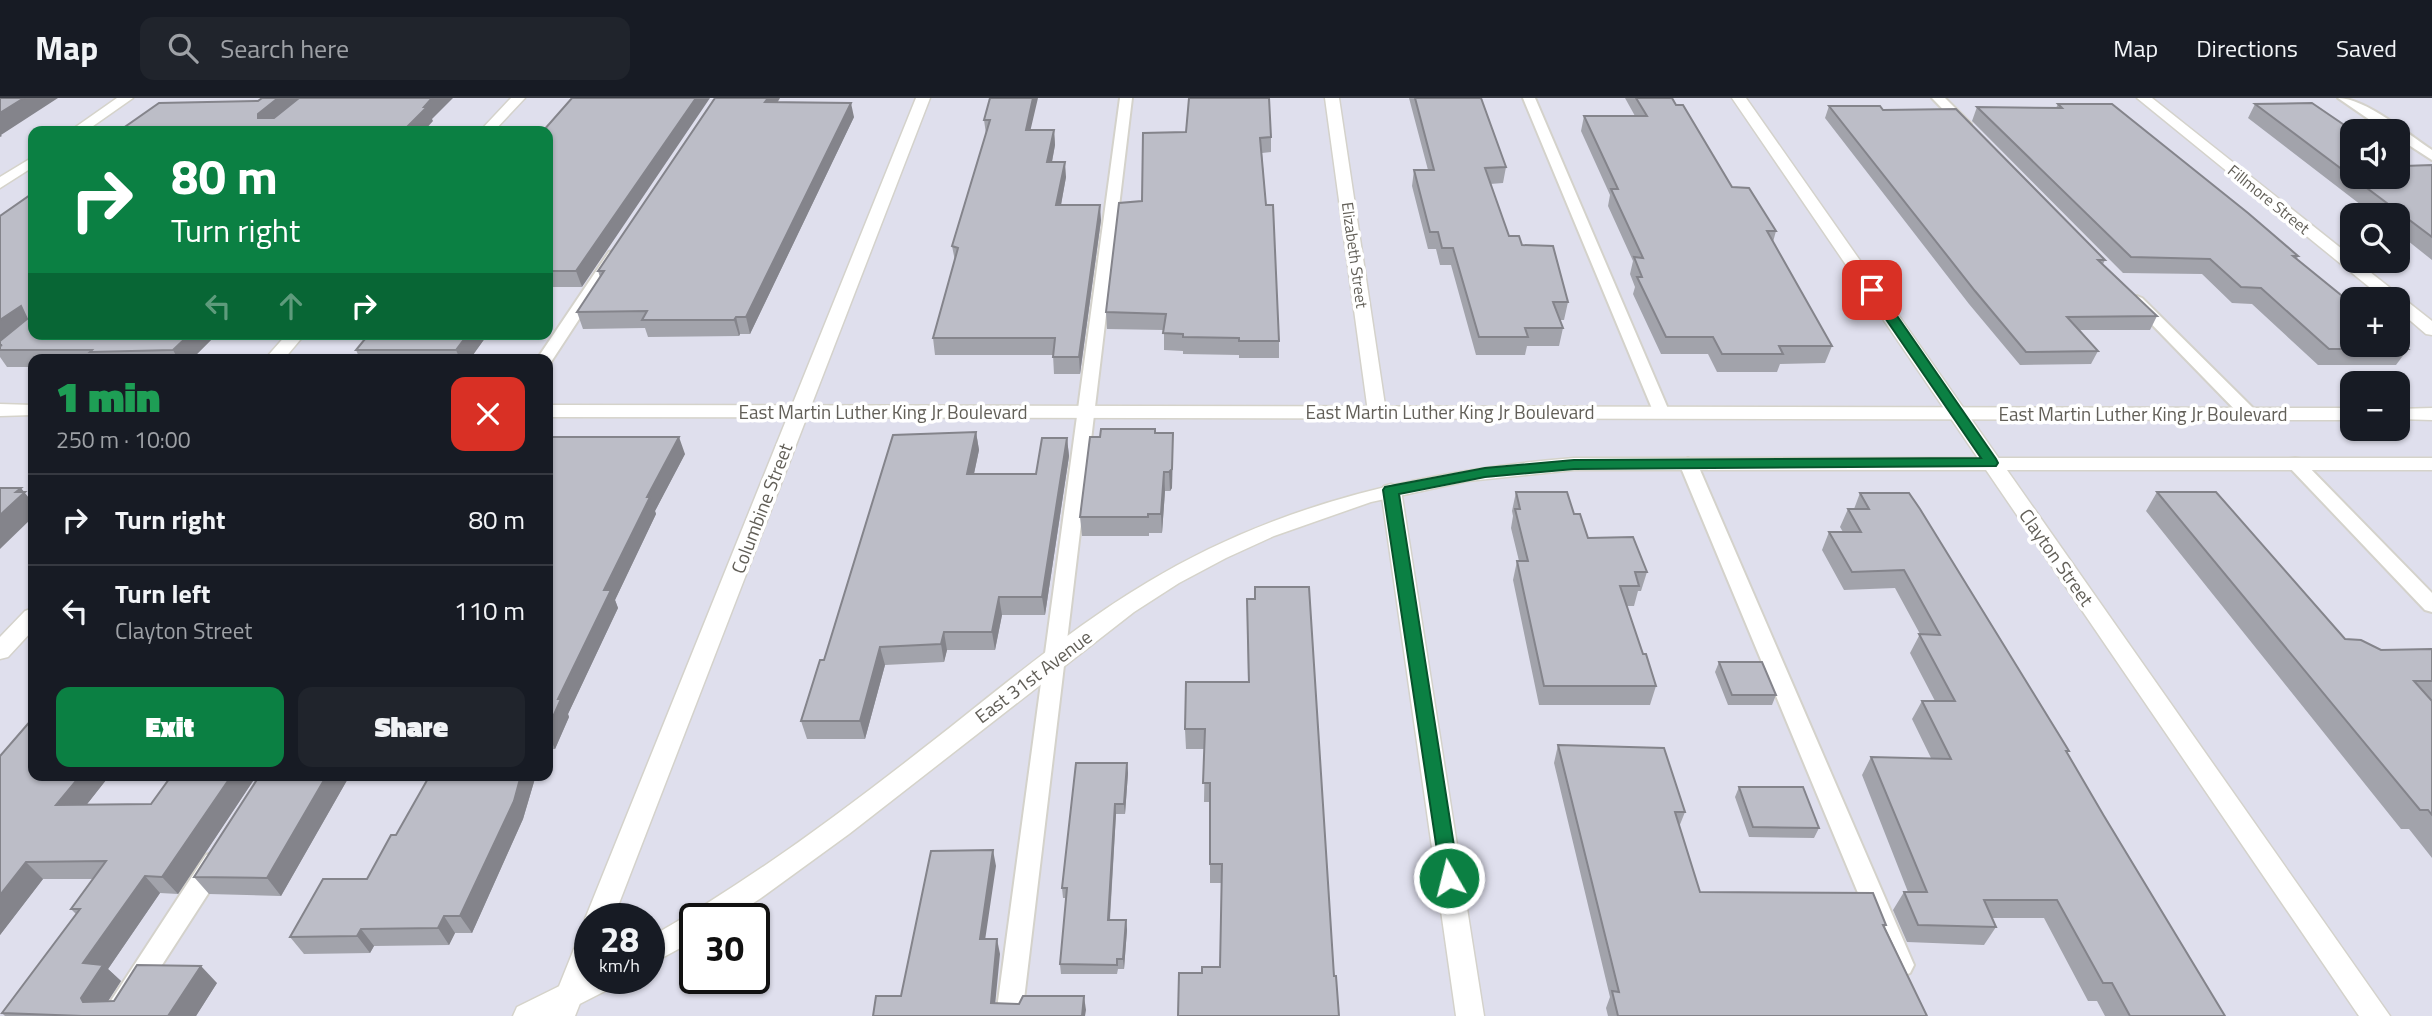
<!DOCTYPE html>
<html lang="en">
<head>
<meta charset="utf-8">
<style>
	:root { --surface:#171b24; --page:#20242c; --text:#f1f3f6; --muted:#9ea1a6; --line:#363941; --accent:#0b8043 }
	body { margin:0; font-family:"Titillium Web",sans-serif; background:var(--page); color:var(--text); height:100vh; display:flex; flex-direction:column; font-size:26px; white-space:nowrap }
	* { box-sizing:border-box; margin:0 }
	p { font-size:23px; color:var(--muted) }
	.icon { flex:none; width:38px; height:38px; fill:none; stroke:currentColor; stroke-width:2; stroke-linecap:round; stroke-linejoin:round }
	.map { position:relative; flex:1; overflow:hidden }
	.panel { position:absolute; left:28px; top:256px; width:525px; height:427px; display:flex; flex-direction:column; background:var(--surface); border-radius:14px; box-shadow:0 2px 5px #0004 }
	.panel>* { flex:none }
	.hud { position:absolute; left:28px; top:28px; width:525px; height:214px; border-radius:14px; box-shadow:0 2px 5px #0004; background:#0b8043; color:#fff; overflow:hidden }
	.fabs { position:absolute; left:2340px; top:21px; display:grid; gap:14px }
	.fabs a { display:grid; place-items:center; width:70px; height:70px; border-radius:14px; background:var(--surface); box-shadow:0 2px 5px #0004; font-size:35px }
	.speed { position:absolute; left:574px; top:805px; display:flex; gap:14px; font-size:35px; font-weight:700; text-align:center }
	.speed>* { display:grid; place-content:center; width:91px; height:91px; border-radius:50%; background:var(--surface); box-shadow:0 2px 5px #0004; line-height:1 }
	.speed small { font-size:18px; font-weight:400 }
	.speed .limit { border:4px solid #111; border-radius:10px; background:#fff; color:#111 }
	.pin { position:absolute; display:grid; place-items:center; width:60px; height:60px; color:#fff; margin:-30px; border-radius:14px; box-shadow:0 4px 10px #0006 }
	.me { position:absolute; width:77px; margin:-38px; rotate:352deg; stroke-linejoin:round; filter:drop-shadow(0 0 5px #0008) }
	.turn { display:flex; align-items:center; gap:24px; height:147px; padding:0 28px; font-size:32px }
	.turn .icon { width:91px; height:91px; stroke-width:2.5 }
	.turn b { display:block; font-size:49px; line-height:60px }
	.lanes { display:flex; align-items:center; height:66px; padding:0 28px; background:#0003; justify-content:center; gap:35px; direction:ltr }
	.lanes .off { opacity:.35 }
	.round { display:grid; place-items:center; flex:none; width:74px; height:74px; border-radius:14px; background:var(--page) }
	.overview { display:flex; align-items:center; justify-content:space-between; height:119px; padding:0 28px }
	h1 { font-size:42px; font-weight:800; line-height:52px; color:#1e9e55 }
	.action { display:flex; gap:14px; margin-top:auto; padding:14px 28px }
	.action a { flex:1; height:80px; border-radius:14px; background:var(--accent); color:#fff; font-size:28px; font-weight:800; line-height:80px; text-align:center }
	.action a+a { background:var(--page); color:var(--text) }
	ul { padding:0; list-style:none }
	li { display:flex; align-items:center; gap:21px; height:91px; padding:0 28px; border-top:2px solid var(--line) }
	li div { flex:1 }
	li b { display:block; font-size:26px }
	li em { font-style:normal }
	header { display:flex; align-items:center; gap:42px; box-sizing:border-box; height:98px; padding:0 35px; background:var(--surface); border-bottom:2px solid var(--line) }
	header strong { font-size:33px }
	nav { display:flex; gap:38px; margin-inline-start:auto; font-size:24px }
	.search { width:490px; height:63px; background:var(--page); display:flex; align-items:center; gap:18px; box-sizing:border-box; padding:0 24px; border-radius:14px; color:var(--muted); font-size:26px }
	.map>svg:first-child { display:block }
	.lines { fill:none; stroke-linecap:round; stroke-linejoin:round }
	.lane-casing { stroke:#d4d2cb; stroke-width:4 }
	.street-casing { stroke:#d4d2cb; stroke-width:3 }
	.secondary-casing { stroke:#d5d3ca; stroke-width:3 }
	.lane { fill:#fff; fill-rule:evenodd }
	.street { fill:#fff; fill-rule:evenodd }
	.secondary { fill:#fff; fill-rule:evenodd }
	.wall { fill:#a2a3ab }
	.shaded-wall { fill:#84848b }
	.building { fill:#bcbdc7; stroke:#84848b; stroke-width:2 }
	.route { fill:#0b8043; stroke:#07532c; stroke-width:2 }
	.labels { text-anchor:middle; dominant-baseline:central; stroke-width:7; stroke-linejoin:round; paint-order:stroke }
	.far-street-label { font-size:16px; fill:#625f58; stroke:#fff }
	.street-label { font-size:19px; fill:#625f58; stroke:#fff }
</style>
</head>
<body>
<header>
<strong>Map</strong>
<div class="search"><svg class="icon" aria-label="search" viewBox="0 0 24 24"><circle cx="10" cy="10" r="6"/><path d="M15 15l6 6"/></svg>Search here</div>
<nav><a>Map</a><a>Directions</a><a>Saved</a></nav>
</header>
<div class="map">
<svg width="2432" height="918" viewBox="0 0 2432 918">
	<rect width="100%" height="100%" fill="#dfdfed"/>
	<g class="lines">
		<defs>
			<path id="lane" d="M1120 0H1132L1022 918H996Z
				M1523 0H1535L1669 313 1667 317 1661 318 1653 313Z
				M1932 0H1945L1971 26V32H1963Z
				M2338 0C2365 0 2408 36 2432 52V62L2398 40V33H2386Z
				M614 153 621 157 551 264 548 265V261H537L609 154Z
				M2137 198 2142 200 2254 311 2256 315 2254 319H2242L2132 206 2129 203 2132 200Z
				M1688 360 1697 365 1914 867 1910 875 1901 879 1892 875 1888 867 1679 365Z
				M2295 360 2301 361 2432 495V514L2425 512 2289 369 2286 365 2289 361Z
				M215 754 224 757 227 764 224 771 129 918H101L206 757Z"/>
			<path id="street" d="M511 0H525L494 33H480Z
				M916 0H930L613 821H590L589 829 585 821Z
				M1325 0H1339L1386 314 1377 320 1368 314Z
				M1732 0H1746L2390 918H2359Z
				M2137 0H2152L2352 159V163H2356L2432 223V237L2426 236 2398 212V201H2384Z
				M287 236H305L284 261H265Z
				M1391 386 1398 388 1401 392 1484 918H1456L1381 392 1384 388Z
				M33 510V532L8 559 0 561V539L25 513Z
				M590 833V880L575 918H547L580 836Z"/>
			<path id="secondary" d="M117 0H133L86 33H70Z
				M33 59V69L0 90V79Z
				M0 306 33 307V317L0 318Z
				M548 307 2352 310V322L548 319Z
				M2432 310V322L2398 321V311Z
				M1574 360H2432V372H1574L1468 383 1371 404 1274 438 1226 460 1179 485 1134 514 849 736 761 800 729 821H695V842L649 867V840C746 785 836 719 925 649 997 593 1069 531 1148 484 1277 406 1424 372 1574 360Z
				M590 873V880H617L613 889 556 918H513L517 909Z"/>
		</defs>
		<use href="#lane" class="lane-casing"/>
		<use href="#street" class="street-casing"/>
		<use href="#secondary" class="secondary-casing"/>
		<use href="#lane" class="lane"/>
		<use href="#street" class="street"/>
		<use href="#secondary" class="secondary"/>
	</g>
	<path class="wall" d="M990 0 1031 32H1054L1055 47 1052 64 1066 79 1061 107 1101 122 1080 276H1054L1053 257H935L933 240 955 163 952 148 986 36 984 22Z
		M1409 0H1481L1506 69 1503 85 1490 86 1509 138 1522 147 1568 204 1564 222H1560L1563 230 1559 248H1527L1525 257H1476L1451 167H1440L1436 151H1428L1412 88 1414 72H1428Z
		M1625 0H1672L1732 89 1776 133 1773 144 1832 248 1825 265 1780 266 1777 274H1717L1708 256H1661L1633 196 1635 189 1630 176 1633 163 1608 108 1610 97 1581 33 1584 18H1635Z
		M777 4 854 19 750 236H740L739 238 648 239 645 230 583 231 577 214 600 179 598 173Z
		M2058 6 2298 158 2297 161 2408 251 2396 267H2318L2252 206 2232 205 2202 176 2123 175 1972 23 1977 9 2056 10Z
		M2255 6 2404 68 2432 67V162L2398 135V117H2374L2248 20Z
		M1829 8 1883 12 2105 162 2103 166 2157 218 2150 232H2080L2098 253 2091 266 2020 267 1969 206 1825 20Z
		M548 33 582 189H548Z
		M1143 35 1271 39V54L1262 55 1266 107 1279 243V260H1239V257L1183 256V253L1164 252V232L1107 231 1106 214 1142 103Z
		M0 118 217 236 192 261H33V269H7L0 259Z
		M488 236 470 261H360L356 252Z
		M976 334 979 352 974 376H1036L1067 340 1069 358 1045 517H1002L995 552H947L944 564 885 567 865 641H807L801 623 824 562Z
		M1155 335H1173L1172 390 1170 393H1165L1162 435H1149V438H1082L1080 419 1100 339Z
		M548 339 685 356 655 413 656 416 615 502 618 510 568 616 569 619 555 651H548Z
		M1516 394 1574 416 1588 440 1647 474 1641 493H1638L1634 508H1627L1643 556 1656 588 1650 607H1539L1513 482 1517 463H1519L1511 430 1513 418 1512 413Z
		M2157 394 2345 541 2381 552 2432 551V602H2431L2432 603V760L2409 731H2401L2146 413Z
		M1860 395 2069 653 2067 655 2104 718 2225 918H2105L2097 903H2088L2044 820H1992L1996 829 1984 847 1907 844 1893 812 1904 794H1908L1862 677 1871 659 1931 660 1912 621 1922 603H1935L1910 555 1920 536 1895 490 1844 492 1822 452 1829 434H1843L1840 429 1848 411H1854Z
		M1255 489 1334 878 1202 875 1220 869 1222 785H1210V704H1204L1205 651H1186L1185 631 1248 584 1247 501H1254Z
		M1719 564 1776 597 1772 607H1728L1715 574Z
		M1558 647 1685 714 1679 729 1700 794 1886 827 1885 829 1927 918H1608L1606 910 1610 899 1554 665Z
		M0 658 33 677H110L87 706H151L172 677H257L178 796 160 795 108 871 121 883 108 903 217 885 196 918H5L2 915 76 816 71 811 93 781H43L0 837Z
		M1127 665 1128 675 1125 716H1116L1110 822H1126L1127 832 1124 871H1118L1117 876H1061L1060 866 1066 800H1063L1062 790Z
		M260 677H350L281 798 209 796 194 779Z
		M430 677H536L523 721 472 835H455L449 847 374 848 370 855 304 856 290 839 367 781 396 737Z
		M1739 689 1819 730 1814 740 1749 739 1735 699Z"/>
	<path class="shaded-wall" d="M24 0H58L1 37 2 38 0 39V15Z
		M278 0H303L265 33 258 20V16Z
		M432 0H453L432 21 433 23 424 33H403L424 9Z
		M696 0H710L582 189 576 173Z
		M768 0H780L769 19 765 4Z
		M1033 0H1038L1027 47 1026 32Z
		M851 5 854 19 750 236 746 219Z
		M1054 32 1055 47 1049 79 1047 64Z
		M1065 64 1066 79 1058 123 1056 107Z
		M1100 107 1101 122 1080 276 1079 259Z
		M21 208 32 225 0 247V222Z
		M736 219 740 236 739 238 734 222Z
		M190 236H217L192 261H178L173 252Z
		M468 236H488L470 261H460L456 252Z
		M976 334 979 352 970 394 967 376Z
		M1173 335 1172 390 1170 393 1169 374Z
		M679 339 685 356 655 413 656 416 615 502 618 510 568 616 569 619 555 651 548 636V630L558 601 604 492 647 399Z
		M1067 340 1069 358 1045 517 1042 499Z
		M1164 374 1165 393 1162 435 1161 416Z
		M21 390 33 405V419L0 451V417L16 394Z
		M999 499 1002 517 995 552 992 534Z
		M944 534 947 552 944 564 941 546Z
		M880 549 885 567 865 641 860 623Z
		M1127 665 1128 675 1125 716 1124 706Z
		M81 677H110L73 724 56 707Z
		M232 677H257L178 796 162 779Z
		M327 677H350L281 798 267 780Z
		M521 677H536L523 721 472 835 460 818Z
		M1115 706 1116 716 1109 832 1108 822Z
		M993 752 996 768 983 856 980 841Z
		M26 764 43 781 0 837V797Z
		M145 778 160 795 108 871 121 883 99 917 83 904 81 900 83 865Z
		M444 818 455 835 449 847 438 830Z
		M1126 822 1127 832 1124 871 1123 861Z
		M361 831 374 848 370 855 357 838Z
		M997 841 1000 856 994 918 991 905Z
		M201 868 217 885 196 918H168Z
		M1084 898 1086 912 1085 918H1082Z"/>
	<path class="building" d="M0 0H24L0 15Z
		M262 0H278L258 16V20H274L299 0H432L424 9H427L403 33H119L159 5 258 3Z
		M572 0H696L576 173H548V33H543Z
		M715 0H768L765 4 851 5 746 219H736L734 222H642L647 213 577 214 604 173H598Z
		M990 0H1033L1026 32H1054L1047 64H1065L1056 107H1100L1079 259H1053L1055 240H933L958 150 952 148 990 22H984Z
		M1189 0H1269L1271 39 1260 40 1266 107H1273L1279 243H1239V240L1183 239V236L1163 235 1166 216 1106 214 1119 105 1142 103 1143 35 1186 34Z
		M1415 0H1481L1506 69 1485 70 1509 138H1519L1522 147 1553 148 1568 204H1553L1563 230H1525L1528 239H1479L1453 150H1442L1438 134H1430L1414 72H1434Z
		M1636 0H1672L1676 7H1683L1732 89 1749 90 1776 133H1767L1832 248H1779L1783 256H1722L1713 239H1666L1637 179H1642L1634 159 1643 160 1611 91H1618L1584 18H1647Z
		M2312 5 2353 33H2352V79H2398V63L2404 68 2432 67V139L2255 6Z
		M2058 6H2112L2248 115 2298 158H2293L2352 206V247H2398V242L2408 251H2329L2261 190 2241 189 2210 161 2131 159 1977 9 2062 10Z
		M1829 8H1880L1883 12 1956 11 2105 162H2098L2157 218 2067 219 2098 253 2026 254 1975 193Z
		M33 95V236H190L173 252 90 254 92 252H0V248L2 247H0V243L27 221 21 208 0 222V118Z
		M369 236H468L456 252H356Z
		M1101 331H1155V335H1173L1172 371 1169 374H1164L1161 416H1148V419H1080L1090 339H1100Z
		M976 334 967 376H1036L1042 340H1067L1042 499H999L992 534H944L941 546 880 549 860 623H801L820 562H824L893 337Z
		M548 339H679L647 399H650L604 492H611L558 601H561L548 630Z
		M0 390H21L16 394H25L0 417Z
		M1516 394H1567L1574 416H1580L1588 440 1633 439 1647 474H1635L1639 488H1620L1643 556H1646L1656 588H1544L1517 463H1528L1515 411H1520Z
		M2157 394H2216L2345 541 2361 542 2381 552 2432 551V583H2414L2432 603V717L2428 712H2420Z
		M1860 395H1909L1920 411 2069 653H2066L2104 718 2225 918H2130L2112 885H2103L2057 802H1984L1996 829 1918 827 1904 794H1927L1871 659 1951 661 1922 603H1955L1919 536 1940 537 1904 472 1852 474 1829 434H1861L1848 411H1869Z
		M1255 489H1309L1334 878H1336L1339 918H1178L1179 875H1202V869H1220L1222 766H1210V685H1203L1205 631H1185L1186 584H1249L1247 501H1255Z
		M1719 564H1762L1776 597H1732Z
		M33 620V677H81L56 707 151 706 172 677H232L162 779 145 778 83 865 103 867 81 900 83 904 114 903 137 867 201 868 168 918H82L2 915 80 811H71L106 763 26 764 0 797V658Z
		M1558 647 1664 650 1685 714H1675L1700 794 1873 795 1886 827H1883L1927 918H1618L1612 893 1619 894Z
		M1076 665H1127L1124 706H1115L1108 822H1126L1123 861H1117V867L1060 866 1067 790H1062Z
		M260 677H327L267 780 194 779Z
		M430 677H521L514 703 460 818H444L438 830 361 831 357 838 290 839 323 781H367L391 737H396Z
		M1739 689H1803L1819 730 1753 729Z
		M993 752 980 841H997L991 905 1019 906 1023 898H1084L1082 918H873L876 898H901L931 753Z"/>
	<path class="route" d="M1872 188 1877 189 1996 361 1998 365 1996 368 1574 371 1485 379 1399 396 1459 780 1456 786 1449 788 1442 786 1383 392 1385 389 1485 370 1574 362 1981 360 1866 192Z"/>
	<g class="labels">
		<g class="far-street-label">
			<text transform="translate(2269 101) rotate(39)">Fillmore Street</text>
			<text transform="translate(1355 157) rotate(82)">Elizabeth Street</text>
		</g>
		<g class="street-label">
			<text x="883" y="313">East Martin Luther King Jr Boulevard</text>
			<text x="1450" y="313">East Martin Luther King Jr Boulevard</text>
			<text x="2143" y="315">East Martin Luther King Jr Boulevard</text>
			<text transform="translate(761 410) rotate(-69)">Columbine Street</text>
			<text transform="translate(2057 459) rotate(55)">Clayton Street</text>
			<text transform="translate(1033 578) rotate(-37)">East 31st Avenue</text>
		</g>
	</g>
</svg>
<div class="fabs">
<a><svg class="icon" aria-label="sound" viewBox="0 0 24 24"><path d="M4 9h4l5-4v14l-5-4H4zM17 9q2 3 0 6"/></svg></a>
<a><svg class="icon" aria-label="search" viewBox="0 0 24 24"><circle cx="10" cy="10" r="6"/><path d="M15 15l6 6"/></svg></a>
<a>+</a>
<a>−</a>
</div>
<div class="speed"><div>28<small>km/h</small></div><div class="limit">30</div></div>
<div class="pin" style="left:1872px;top:192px;background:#d93025"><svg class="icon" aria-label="arrive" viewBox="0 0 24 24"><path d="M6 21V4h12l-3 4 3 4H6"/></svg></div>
<svg class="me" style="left:1449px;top:780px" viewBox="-20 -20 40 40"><circle r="17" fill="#0b8043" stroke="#fff" stroke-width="3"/><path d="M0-11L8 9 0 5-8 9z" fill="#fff"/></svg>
<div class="hud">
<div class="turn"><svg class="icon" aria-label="right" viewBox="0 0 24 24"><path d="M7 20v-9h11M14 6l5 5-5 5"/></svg><div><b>80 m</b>Turn right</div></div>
<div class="lanes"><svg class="icon off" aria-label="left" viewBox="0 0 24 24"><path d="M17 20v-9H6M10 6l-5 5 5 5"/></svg><svg class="icon off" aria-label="ahead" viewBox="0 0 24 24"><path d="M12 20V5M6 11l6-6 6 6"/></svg><svg class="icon" aria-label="right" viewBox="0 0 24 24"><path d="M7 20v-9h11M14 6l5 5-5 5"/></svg></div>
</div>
<section class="panel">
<div class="overview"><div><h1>1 min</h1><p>250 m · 10:00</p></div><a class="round" style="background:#d93025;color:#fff"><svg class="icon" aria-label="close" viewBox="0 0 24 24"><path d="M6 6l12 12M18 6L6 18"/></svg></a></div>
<ul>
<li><svg class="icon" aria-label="right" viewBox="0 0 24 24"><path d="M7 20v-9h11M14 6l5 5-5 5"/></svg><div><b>Turn right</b></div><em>80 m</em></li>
<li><svg class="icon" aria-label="left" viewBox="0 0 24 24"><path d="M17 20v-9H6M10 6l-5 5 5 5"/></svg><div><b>Turn left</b><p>Clayton Street</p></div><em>110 m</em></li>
</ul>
<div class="action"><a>Exit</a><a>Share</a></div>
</section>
</div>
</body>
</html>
